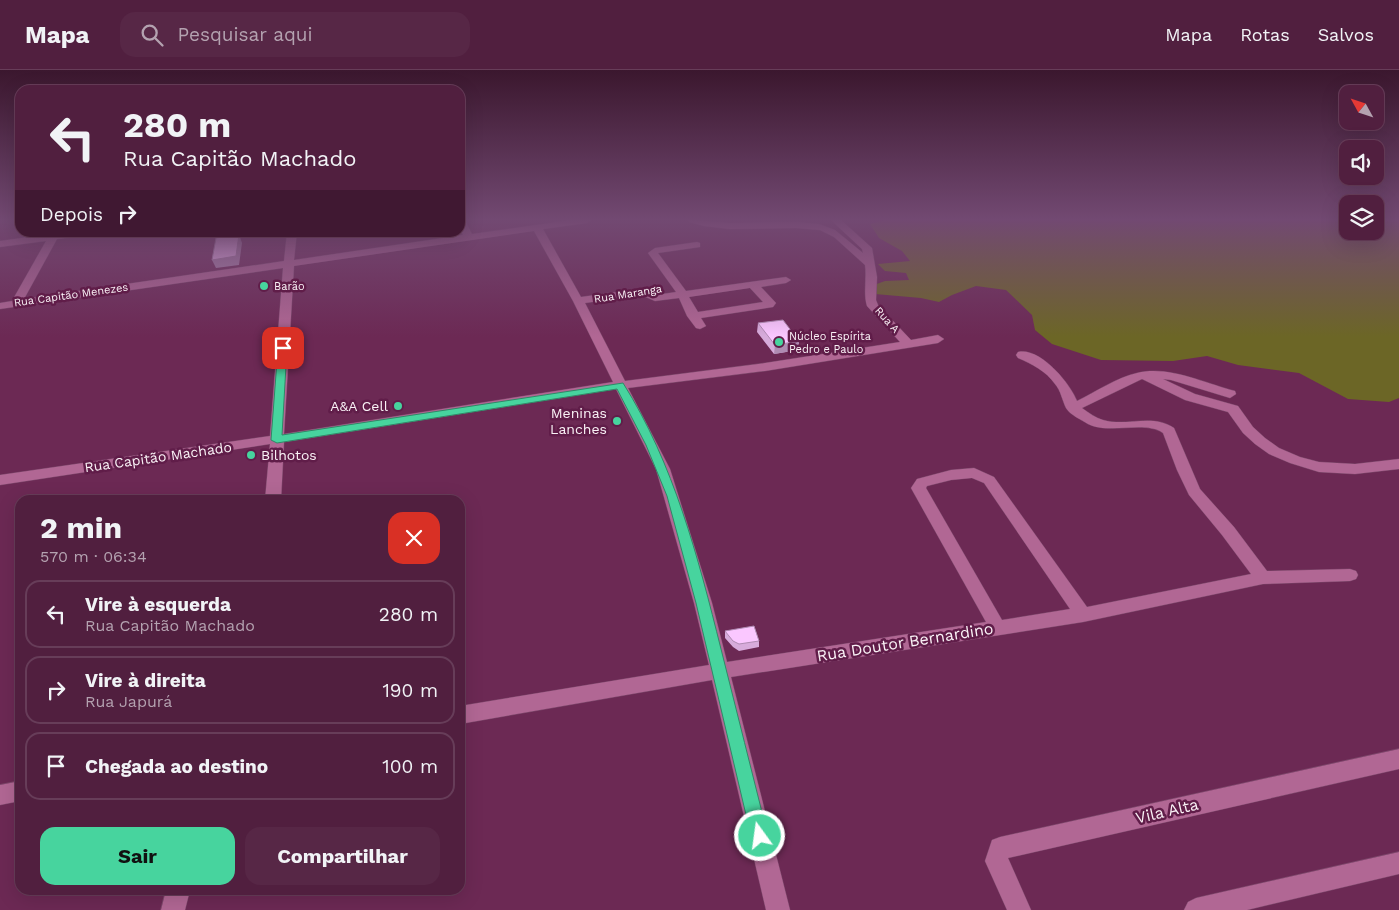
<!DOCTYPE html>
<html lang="pt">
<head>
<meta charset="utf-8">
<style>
	:root { --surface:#511f3f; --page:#572746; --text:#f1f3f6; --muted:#b4a2b0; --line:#673d59; --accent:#47d49e }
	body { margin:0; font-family:"Work Sans",sans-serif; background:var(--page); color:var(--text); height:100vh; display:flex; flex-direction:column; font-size:19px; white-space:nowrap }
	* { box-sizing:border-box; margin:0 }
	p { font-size:16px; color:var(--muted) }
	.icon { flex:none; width:28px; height:28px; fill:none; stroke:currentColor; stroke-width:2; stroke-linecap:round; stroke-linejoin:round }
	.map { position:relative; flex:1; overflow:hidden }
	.drawer { position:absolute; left:15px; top:425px; width:450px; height:400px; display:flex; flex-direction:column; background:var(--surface); border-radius:15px; box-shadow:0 5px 20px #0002,0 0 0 1px var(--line) }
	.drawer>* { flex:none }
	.top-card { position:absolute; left:15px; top:15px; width:450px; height:152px; border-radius:15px; box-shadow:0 5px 20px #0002,0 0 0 1px var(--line); background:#511f3f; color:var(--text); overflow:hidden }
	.needle { width:32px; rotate:310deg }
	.buttons { position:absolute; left:1339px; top:15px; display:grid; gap:10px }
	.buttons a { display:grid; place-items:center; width:45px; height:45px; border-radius:10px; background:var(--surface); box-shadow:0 5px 20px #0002,0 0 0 1px var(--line); font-size:25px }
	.pin { position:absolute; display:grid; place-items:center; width:42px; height:42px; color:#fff; margin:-21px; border-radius:10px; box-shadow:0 2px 8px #0006 }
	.me { position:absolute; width:55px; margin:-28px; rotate:346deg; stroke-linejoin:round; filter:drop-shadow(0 0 4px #0008) }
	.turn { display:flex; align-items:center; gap:18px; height:105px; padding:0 25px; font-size:22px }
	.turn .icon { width:65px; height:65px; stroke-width:2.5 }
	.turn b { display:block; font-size:35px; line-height:42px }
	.then { display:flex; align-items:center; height:48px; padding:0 25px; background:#0003; gap:10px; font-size:19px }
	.round { display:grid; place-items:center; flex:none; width:52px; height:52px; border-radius:15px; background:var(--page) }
	.headline { display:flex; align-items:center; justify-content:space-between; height:85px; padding:0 25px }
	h1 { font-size:30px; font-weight:700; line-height:38px }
	.cta { display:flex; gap:10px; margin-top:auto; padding:10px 25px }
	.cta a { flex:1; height:58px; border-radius:15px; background:var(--accent); color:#111; font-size:20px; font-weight:700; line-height:58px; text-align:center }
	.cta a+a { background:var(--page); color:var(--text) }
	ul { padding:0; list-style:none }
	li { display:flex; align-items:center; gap:15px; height:68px; margin:0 10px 8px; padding:0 15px; border:2px solid var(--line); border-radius:15px }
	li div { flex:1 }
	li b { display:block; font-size:19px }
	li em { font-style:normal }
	header { display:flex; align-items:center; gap:30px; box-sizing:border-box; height:70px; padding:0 25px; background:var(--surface); border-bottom:1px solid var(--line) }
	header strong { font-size:24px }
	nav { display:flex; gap:28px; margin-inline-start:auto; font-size:18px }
	.search { width:350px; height:45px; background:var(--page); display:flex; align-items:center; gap:12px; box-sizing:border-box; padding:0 18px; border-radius:15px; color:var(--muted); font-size:19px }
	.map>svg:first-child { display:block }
	.green { fill:#6c6626 }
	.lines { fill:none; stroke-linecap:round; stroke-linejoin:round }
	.street-casing { stroke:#7b476a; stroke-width:1 }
	.street { fill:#b16794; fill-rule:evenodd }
	.wall { fill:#d7abdb }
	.shaded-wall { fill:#af8bb2 }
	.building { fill:#fac7ff; stroke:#af8bb2 }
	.route { fill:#47d49e; stroke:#2e8a67 }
	.poi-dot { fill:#47d49e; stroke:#601d49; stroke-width:2 }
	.labels { text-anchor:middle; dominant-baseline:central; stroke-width:5; stroke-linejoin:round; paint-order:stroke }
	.far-poi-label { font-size:11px; fill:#faf2f6; stroke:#601d49; text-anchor:start }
	.far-street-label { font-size:11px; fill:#faf2f6; stroke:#601d49 }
	.poi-label { font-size:14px; fill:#faf2f6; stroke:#601d49; text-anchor:end }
	.street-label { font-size:14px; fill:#faf2f6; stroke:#601d49 }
	.near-street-label { font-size:16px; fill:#faf2f6; stroke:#601d49 }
</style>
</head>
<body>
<header>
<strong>Mapa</strong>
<div class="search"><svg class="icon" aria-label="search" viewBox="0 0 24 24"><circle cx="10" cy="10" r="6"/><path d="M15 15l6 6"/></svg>Pesquisar aqui</div>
<nav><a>Mapa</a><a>Rotas</a><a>Salvos</a></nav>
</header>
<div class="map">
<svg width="1399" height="840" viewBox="0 0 1399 840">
	<rect width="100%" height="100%" fill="#6c2954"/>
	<path class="green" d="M886 150H1347L1348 161H1375V150H1399V328L1389 332 1348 329 1299 303 1238 295 1207 286 1173 291 1101 290 1052 274 1035 260 1032 245 1006 220 976 216 952 225 939 232 921 228 875 224 874 215 885 211 909 210 906 203 885 201 878 194 910 191 902 181 879 168 870 154Z"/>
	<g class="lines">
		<defs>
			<path id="street" d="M460 150H465L472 164 571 150H591L587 153 543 159 581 227 652 217 657 220 652 223 656 225 676 222 648 183 655 178 697 172 700 173V177L658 183 686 221 786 207 791 210 786 213 761 217 776 233 773 237 701 248 706 256 700 259 696 258 687 246 679 228 655 231 641 225 585 233 625 311 765 293 900 272 867 236C863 223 867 208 865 195L834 167 820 160 796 158 730 159 704 156 689 152 688 150 730 153 796 152 819 154 835 160 863 183 862 179 831 150H841L872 178 877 207 876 230 878 235 911 270 938 265 944 269 938 273 765 301 628 318 670 399 712 533 727 592 986 552 911 418 917 409 951 400 974 398 994 407 1087 537 1251 504 1222 465 1189 425 1177 400 1163 363C1144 350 1111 365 1088 354 1082 350 1070 345 1066 338 1062 330 1061 321 1055 314 1046 301 1032 294 1018 288L1016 285 1018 282C1040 277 1070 313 1077 331 1095 322 1118 307 1137 303 1168 295 1204 313 1235 321L1236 324 1230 328 1171 310 1163 309 1195 324 1238 336 1253 357 1265 368 1279 378 1300 387 1319 392 1355 394 1399 389V399L1355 404 1319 402 1290 393 1269 384 1255 374 1243 363 1228 342 1185 330 1142 309 1082 338C1089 343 1096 348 1103 350 1127 357 1152 343 1174 358L1200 419 1234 457 1267 501 1350 499 1356 501 1358 505 1356 509 1350 511 1263 514 1083 552 731 607 790 840H766L712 610 460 654V636L709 595 694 533 656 399 616 319 284 372 281 430H265L270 374 0 415V405L270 366 283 198 0 239V233L12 231 46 171 0 177V171L50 164 51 162H93L89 165 57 169 24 229 284 191 287 162H297L294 190 463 165 460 158ZM534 161 573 231 613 312 284 364 294 196ZM750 218 763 232 698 242 689 227ZM972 408 984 413 1070 539 1002 550 926 418 927 416 951 410Z
				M1399 679V699L1008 788 1031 840H1007L985 791 992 770 1000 767Z
				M20 711V731L0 735V715Z
				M1399 782V804L1247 840H1184L1188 832 1196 828Z
				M166 820H190L185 840H161Z"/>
		</defs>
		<use href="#street" class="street-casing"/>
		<use href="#street" class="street"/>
	</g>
	<path class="wall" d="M758 253 799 271 798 280 774 284 757 262Z
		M725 561 759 571V577L739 581 733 577 725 568Z"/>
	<path class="shaded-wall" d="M239 164 242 173 239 195 216 198 212 190Z
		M799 271 798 280 774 284 775 275Z"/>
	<path class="building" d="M239 164 236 186 212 190 216 168Z
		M783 250 799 271 775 275 758 253Z
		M754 556 759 571 739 574 733 571 725 561Z"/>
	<linearGradient id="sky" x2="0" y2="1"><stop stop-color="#3b172e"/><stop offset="0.56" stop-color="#724972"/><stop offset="1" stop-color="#724972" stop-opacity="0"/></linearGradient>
	<rect width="1399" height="267" fill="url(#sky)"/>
	<path class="route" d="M283 275 287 278 282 365 623 313C674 394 698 487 721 579 737 641 752 704 768 766L766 772 760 775 754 772 751 766 696 533 667 426 646 375 617 319 277 373 271 370 278 278Z"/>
	<g class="poi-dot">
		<circle cx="264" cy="216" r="5"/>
		<circle cx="779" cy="272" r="5"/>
		<circle cx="398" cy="336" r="5"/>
		<circle cx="617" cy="351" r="5"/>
		<circle cx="251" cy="385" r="5"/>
	</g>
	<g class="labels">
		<g class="far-poi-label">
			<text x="274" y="216">Barão</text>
			<text x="789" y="266">Núcleo Espírita<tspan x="789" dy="13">Pedro e Paulo</tspan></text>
		</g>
		<g class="far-street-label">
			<text transform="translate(628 224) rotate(-9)">Rua Maranga</text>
			<text transform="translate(71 225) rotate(-8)">Rua Capitão Menezes</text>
			<text transform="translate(887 250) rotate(48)">Rua A</text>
		</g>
		<g class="poi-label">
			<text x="388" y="336">A&amp;A Cell</text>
			<text x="607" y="343">Meninas<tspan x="607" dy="16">Lanches</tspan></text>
			<text x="261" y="385" text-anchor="start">Bilhotos</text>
		</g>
		<g class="street-label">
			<text transform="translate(158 387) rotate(-8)">Rua Capitão Machado</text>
		</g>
		<g class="near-street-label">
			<text transform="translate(905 572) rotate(-9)">Rua Doutor Bernardino</text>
			<text transform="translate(1167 741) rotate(-13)">Vila Alta</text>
		</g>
	</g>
</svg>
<div class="buttons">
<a><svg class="needle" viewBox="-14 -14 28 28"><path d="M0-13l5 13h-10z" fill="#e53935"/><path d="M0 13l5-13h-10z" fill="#b4a2b0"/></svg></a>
<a><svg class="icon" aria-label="sound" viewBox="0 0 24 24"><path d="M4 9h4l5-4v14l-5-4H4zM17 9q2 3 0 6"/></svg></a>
<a><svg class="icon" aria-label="layers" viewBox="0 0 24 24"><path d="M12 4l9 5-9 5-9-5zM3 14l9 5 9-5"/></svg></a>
</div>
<div class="pin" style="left:283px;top:278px;background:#d93025"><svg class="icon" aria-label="arrive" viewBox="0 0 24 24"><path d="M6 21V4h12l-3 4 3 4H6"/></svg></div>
<svg class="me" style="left:760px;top:766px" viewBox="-20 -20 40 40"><circle r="17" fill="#47d49e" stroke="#fff" stroke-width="3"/><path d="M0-11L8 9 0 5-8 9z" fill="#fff"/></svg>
<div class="top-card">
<div class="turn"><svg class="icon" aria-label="left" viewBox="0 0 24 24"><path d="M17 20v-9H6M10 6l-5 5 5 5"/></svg><div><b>280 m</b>Rua Capitão Machado</div></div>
<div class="then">Depois<svg class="icon" aria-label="right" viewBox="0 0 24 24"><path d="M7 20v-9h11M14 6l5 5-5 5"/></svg></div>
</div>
<section class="drawer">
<div class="headline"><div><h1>2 min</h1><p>570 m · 06:34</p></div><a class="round" style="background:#d93025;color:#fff"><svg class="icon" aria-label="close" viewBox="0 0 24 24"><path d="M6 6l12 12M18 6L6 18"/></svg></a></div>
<ul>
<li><svg class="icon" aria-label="left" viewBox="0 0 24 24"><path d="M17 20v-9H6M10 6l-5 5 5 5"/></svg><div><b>Vire à esquerda</b><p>Rua Capitão Machado</p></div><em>280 m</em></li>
<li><svg class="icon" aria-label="right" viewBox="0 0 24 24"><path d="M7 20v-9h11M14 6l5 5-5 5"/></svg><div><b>Vire à direita</b><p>Rua Japurá</p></div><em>190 m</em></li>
<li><svg class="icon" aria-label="arrive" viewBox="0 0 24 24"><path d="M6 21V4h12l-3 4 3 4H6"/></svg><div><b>Chegada ao destino</b></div><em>100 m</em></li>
</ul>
<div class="cta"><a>Sair</a><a>Compartilhar</a></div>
</section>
</div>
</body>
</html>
